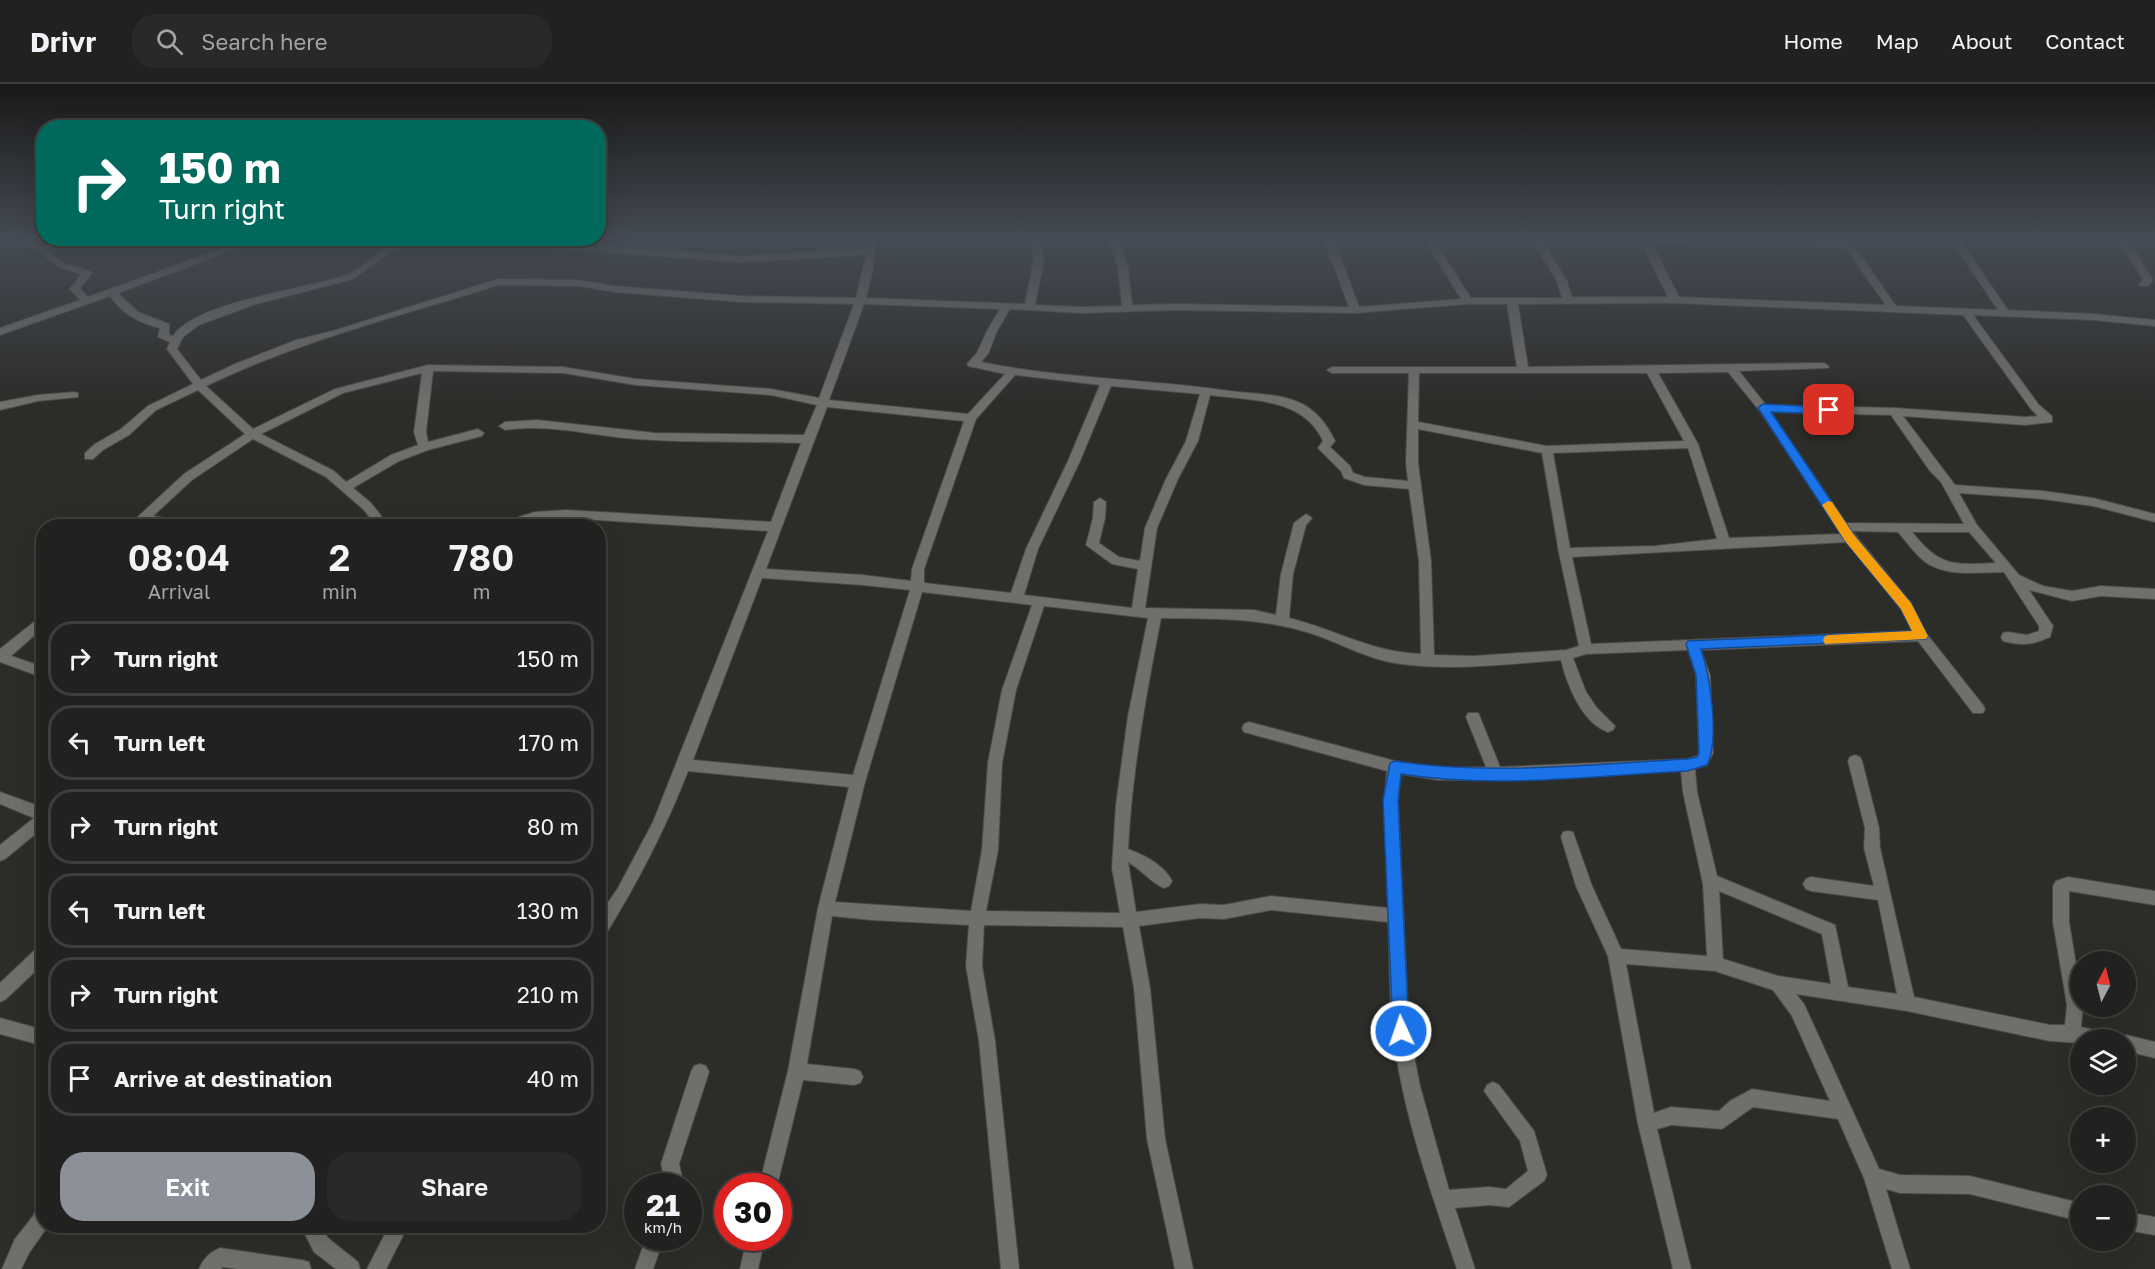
<!DOCTYPE html>
<html lang="en">
<head>
<meta charset="utf-8">
<style>
	:root { --surface:#21211f; --page:#292928; --text:#f1f3f6; --muted:#a2a3a4; --line:#3e3e3d; --accent:#8c9099 }
	body { margin:0; font-family:"Golos Text",sans-serif; background:var(--page); color:var(--text); height:100vh; display:flex; flex-direction:column; font-size:22px; white-space:nowrap }
	* { box-sizing:border-box; margin:0 }
	p { font-size:20px; color:var(--muted) }
	.icon { flex:none; width:33px; height:33px; fill:none; stroke:currentColor; stroke-width:2; stroke-linecap:round; stroke-linejoin:round }
	.map { position:relative; flex:1; overflow:hidden }
	.sheet { position:absolute; left:36px; top:435px; width:570px; height:714px; display:flex; flex-direction:column; background:var(--surface); border-radius:24px; box-shadow:0 6px 24px #0002,0 0 0 2px var(--line) }
	.sheet>* { flex:none }
	.top-card { position:absolute; left:36px; top:36px; width:570px; height:126px; border-radius:24px; box-shadow:0 6px 24px #0002,0 0 0 2px var(--line); background:#00695c; color:#fff; overflow:hidden }
	.needle { width:39px; rotate:7deg }
	.buttons { position:absolute; left:2070px; top:867px; display:grid; gap:12px }
	.buttons a { display:grid; place-items:center; width:66px; height:66px; border-radius:50%; background:var(--surface); box-shadow:0 6px 24px #0002,0 0 0 2px var(--line); font-size:30px }
	.speed { position:absolute; left:624px; top:1089px; display:flex; gap:12px; font-size:30px; font-weight:700; text-align:center }
	.speed>* { display:grid; place-content:center; width:78px; height:78px; border-radius:50%; background:var(--surface); box-shadow:0 6px 24px #0002,0 0 0 2px var(--line); line-height:1 }
	.speed small { font-size:15px; font-weight:400 }
	.speed .limit { border:9px solid #d22; background:#fff; color:#111 }
	.pin { position:absolute; display:grid; place-items:center; width:51px; height:51px; color:#fff; margin:-26px; border-radius:12px; box-shadow:0 3px 9px #0006 }
	.me { position:absolute; width:66px; margin:-33px; rotate:357deg; stroke-linejoin:round; filter:drop-shadow(0 0 4px #0008) }
	.turn { display:flex; align-items:center; gap:21px; height:126px; padding:0 24px; font-size:27px }
	.turn .icon { width:78px; height:78px; stroke-width:2.5 }
	.turn b { display:block; font-size:42px; line-height:51px }
	.eta { display:flex; justify-content:space-evenly; align-items:center; height:102px; text-align:center }
	.eta b { font-size:36px; font-weight:600; line-height:42px }
	.primary-button { display:flex; gap:12px; margin-top:auto; padding:12px 24px }
	.primary-button a { flex:1; height:69px; border-radius:24px; background:var(--accent); color:#fff; font-size:24px; font-weight:600; line-height:69px; text-align:center }
	.primary-button a+a { background:var(--page); color:var(--text) }
	ul { padding:0; list-style:none }
	li { display:flex; align-items:center; gap:18px; height:75px; margin:0 12px 9px; padding:0 12px; border:3px solid var(--line); border-radius:24px }
	li div { flex:1 }
	li b { display:block; font-size:22px }
	li em { font-style:normal }
	header { display:flex; align-items:center; gap:36px; box-sizing:border-box; height:84px; padding:0 30px; background:var(--surface); border-bottom:2px solid var(--line) }
	header strong { font-size:28px }
	nav { display:flex; gap:33px; margin-inline-start:auto; font-size:21px }
	.search { width:420px; height:54px; background:var(--page); display:flex; align-items:center; gap:15px; box-sizing:border-box; padding:0 21px; border-radius:24px; color:var(--muted); font-size:22px }
	.map>svg:first-child { display:block }
	.lines { fill:none; stroke-linecap:round; stroke-linejoin:round }
	.minor-casing { stroke:#4b4a47; stroke-width:2 }
	.minor { fill:#706f6c; fill-rule:evenodd }
	.route { fill:#1a73e8; stroke:#114b97; stroke-width:1.5 }
	.slow { fill:#f59e0b }
</style>
</head>
<body>
<header>
<strong>Drivr</strong>
<div class="search"><svg class="icon" aria-label="search" viewBox="0 0 24 24"><circle cx="10" cy="10" r="6"/><path d="M15 15l6 6"/></svg>Search here</div>
<nav><a>Home</a><a>Map</a><a>About</a><a>Contact</a></nav>
</header>
<div class="map">
<svg width="2155" height="1185" viewBox="0 0 2155 1185">
	<rect width="100%" height="100%" fill="#2c2c29"/>
	<g class="lines">
		<defs>
			<path id="minor" d="M15 156H28L48 165 52 171 65 180 90 187 92 189 80 205 88 213 246 156H260L118 209 138 228 169 240V251L173 252C196 218 304 205 344 192 367 184 379 163 403 156H520L741 172 866 165V156H876L873 185 866 214 1025 220 1034 176 1030 156H1040L1044 176 1035 221 1081 223 1122 222 1118 183 1109 156H1119L1128 183 1132 221 1176 220 1349 223 1324 156H1334L1359 223 1461 215 1425 156H1434L1471 214H1562L1557 197 1532 156H1542L1567 197 1572 213H1668L1640 156H1850L1896 222 1998 226 1951 156H1960L2008 226 2094 230 2155 236V242L2094 236 1973 231 2039 321 2052 332V338L2025 341 1903 332 1955 401 2043 407 2093 414 2155 430V438L2093 422 2043 415 1959 409 1977 441 2019 491 2043 502 2072 507 2101 502 2155 505V515L2101 512 2072 517 2029 506 2053 542 2050 553C2033 561 2021 562 2003 557L2001 553 2003 549 2008 548 2027 551 2039 547V542L2004 488C1978 488 1946 494 1924 477 1914 469 1906 457 1898 448L1852 447 1911 519 1926 549 1983 621 1985 625 1983 629H1973L1918 557 1701 566 1710 591 1713 669 1707 681 1695 685 1697 708 1717 792 1835 841 1848 903 1897 910 1878 816 1811 807 1806 805 1803 800 1806 795 1811 793 1874 802 1864 764 1865 744 1848 677 1850 673 1855 671 1860 673 1862 677 1879 744 1880 764 1914 913 2050 941H2065L2067 921 2053 838V802L2056 797 2068 793 2155 807V821L2069 807V838L2080 905V922H2083L2081 943 2112 950 2114 956H2080V959L2050 957 1907 927 1796 910 1804 920 1879 1085 1900 1091 1970 1092 2080 1119V1137L1970 1110 1900 1109 1886 1105 1910 1185H1892L1864 1094 1838 1035 1753 1023 1722 1045 1671 1041 1657 1045 1691 1185H1673L1638 1040 1608 872 1576 802 1561 753 1563 748 1568 747 1573 748 1592 802 1621 865 1707 872 1703 800 1683 708 1681 687 1496 696H1438L1401 690 1398 716 1409 947 1420 1002 1449 1106 1489 1103 1506 1105 1528 1087 1520 1057 1484 1007 1487 1001 1493 998 1499 1001 1534 1047 1547 1091 1544 1097 1509 1123 1489 1121 1455 1124 1475 1185H1457C1431 1108 1402 1028 1393 948 1389 912 1390 874 1388 838L1271 826 1224 835 1200 834 1139 842 1150 904 1165 1055 1193 1185H1175L1147 1055 1134 904 1123 843 984 841 982 882 995 957 1019 1185H1001L979 957 966 882 969 841 872 836 832 832 807 980 854 985 860 987 863 993 860 999 854 1001 803 996 777 1102H759L788 987 818 824 849 703 688 687C665 746 637 800 604 853L598 855V833L618 804 653 738 768 447 566 434 535 436 515 442H497L499 439 535 428 566 426 771 438 801 359C746 357 691 359 637 355 592 352 550 339 505 346L499 342 505 338 537 336 655 349 804 351 817 321 771 311 636 301 563 289 433 287 426 348 428 358 478 345 484 349 482 352 428 366 399 377 353 404 371 419 389 442H377L363 425 326 393 253 355 192 396 153 432 186 438 190 439 192 442H166L145 439 141 442H128L184 390 245 350 198 306 156 326 129 351 103 366 93 375H85V369L95 360 121 345 148 322 193 300 167 265 170 258 158 253 160 244C139 239 122 230 110 212L0 251V244L80 216 70 205 81 190C62 185 56 182 42 169 35 163 22 162 15 156ZM1652 160 1845 163 1886 221 1679 213ZM405 162H516L741 178 866 171 856 214 742 212 614 202 579 196 498 195 336 246 296 256 235 280 201 296 177 265 183 253 199 241 253 221 353 195 392 167ZM499 201 579 202 614 208 742 218 854 220 819 314 771 305 636 295 563 283 428 281 335 305 253 345 206 302C299 257 400 232 499 201ZM1675 219 1963 231 2031 325 2038 332 2025 333 1895 324 1766 321 1739 287 1828 284 1829 282 1824 279 1528 283 1518 220ZM864 220 1000 225 987 247 977 269 967 280 968 282 1005 290 968 330 829 316ZM1468 220H1507L1517 283H1332L1327 286 1332 289H1409L1406 379 1408 397 1365 393 1353 389 1350 382 1330 363 1335 357C1327 340 1315 325 1298 318 1277 309 1252 310 1230 307 1148 295 1063 295 981 278L988 270 997 247 1010 225 1081 229 1176 226 1355 229ZM1728 288 1759 326 1841 450 1729 454 1698 360 1658 289ZM422 289 414 348 418 361 391 371 346 398 334 387 261 350 343 309ZM1419 289H1647L1684 357 1547 362 1418 338ZM1015 291 1100 301 1068 377 1026 465 1011 509 924 499V485L976 335ZM1111 302 1200 310 1186 357 1166 395 1145 444 1140 477 1119 473 1099 459 1105 434 1106 418 1100 414 1094 418 1093 434 1086 461 1112 480 1138 485 1132 524 1024 511 1038 465 1080 377ZM1210 311C1251 317 1303 313 1323 357L1318 364 1341 387 1344 394 1364 401 1409 405 1419 477 1421 570C1374 569 1334 545 1289 534L1293 490 1306 441 1312 434 1306 430 1294 439 1281 490 1276 531 1254 526 1145 524 1157 444 1178 395 1198 357ZM827 323 964 337 912 485 911 497 863 491 766 485ZM1771 328 1891 331 1930 387 1941 398 1964 440 1846 439ZM1418 345 1542 369 1559 469 1579 562 1566 566 1474 572 1434 571 1431 477 1418 379ZM1688 364 1717 455 1655 462 1570 464 1553 369ZM1912 448H1969L1996 479C1953 481 1940 483 1912 448ZM1847 458 1901 525 1912 547 1591 560 1572 473ZM762 494 863 501 910 506 853 691 693 676ZM922 508 1032 521 1002 606 988 679 982 766 971 827 835 818 865 698ZM1044 522 1148 534 1128 632 1116 721 1112 784 1120 829 986 827 998 766 1002 679 1016 606ZM1161 534C1213 535 1259 533 1310 549 1341 559 1368 576 1401 580 1453 587 1508 580 1561 576 1567 601 1582 639 1608 648L1613 646 1615 642 1597 624 1586 608 1573 574 1586 570 1688 566 1696 591 1699 669 1697 672 1687 675 1500 683 1480 633 1478 629H1468L1466 633 1486 683 1438 684 1395 677 1249 638 1244 640 1242 644 1244 648 1387 687 1384 716 1388 824 1271 812 1224 821 1200 820 1136 828 1128 778C1141 785 1151 799 1164 804L1169 802 1172 797C1164 781 1144 771 1128 765 1132 687 1146 611 1161 534ZM1719 807 1822 850 1831 900 1778 892 1723 875ZM1626 880 1715 887 1773 906 1792 932 1830 1017 1752 1005 1730 1017 1719 1027 1671 1023 1654 1029Z
				M2114 156H2125L2135 167 2153 196 2148 202H2140L2139 200 2143 196C2134 180 2126 168 2114 156Z
				M74 308 78 309V313L38 317 0 326V318L38 311Z
				M44 530V543L11 572 44 583V594L0 578V565Z
				M0 708 44 724V743L5 775 0 777V761L34 734 0 720Z
				M44 861V879L6 915 0 918V899L38 863Z
				M0 934 44 946V962L0 950Z
				M2126 951 2155 958V974L2126 967V956H2119Z
				M700 980 706 982 709 988 679 1080 683 1097 681 1102H663L665 1097 661 1080 691 988 694 982Z
				M44 1121V1142H48L29 1169 21 1185H2L15 1155 33 1132 37 1123Z
				M2126 1128 2155 1133V1151L2126 1146Z
				M301 1142H320L328 1154 358 1178 360 1185H336L314 1168Z
				M389 1142H408L386 1185H367Z
				M646 1154H664L653 1185H635Z
				M747 1154H765L758 1185H740Z
				M220 1164 302 1176 309 1178 311 1185H238L223 1183 221 1185H199C203 1175 210 1168 220 1164Z"/>
		</defs>
		<use href="#minor" class="minor-casing"/>
		<use href="#minor" class="minor"/>
	</g>
	<linearGradient id="sky" x2="0" y2="1"><stop stop-color="#181817"/><stop offset="0.48" stop-color="#454b54"/><stop offset="1" stop-color="#454b54" stop-opacity="0"/></linearGradient>
	<rect width="2155" height="322" fill="url(#sky)"/>
	<path class="route" d="M1763 320 1833 324V329L1829 330 1771 328 1854 451 1911 519 1928 552 1926 555 1701 565C1710 592 1720 656 1707 681L1687 687C1593 692 1495 705 1401 690L1398 716 1409 947 1407 953 1401 955 1395 953 1393 947 1383 716 1390 679 1395 677C1491 692 1590 680 1687 675L1697 673 1699 669 1696 591 1686 560 1688 557 1912 547 1901 525 1845 457 1758 324Z"/>
	<path class="slow" d="M1828 417 1832 418 1854 451 1911 519 1928 552 1926 555 1825 560 1823 556 1825 552 1829 551 1912 547 1901 525 1845 457 1822 421Z"/>
</svg>
<div class="buttons">
<a><svg class="needle" viewBox="-14 -14 28 28"><path d="M0-13l5 13h-10z" fill="#e53935"/><path d="M0 13l5-13h-10z" fill="#a2a3a4"/></svg></a>
<a><svg class="icon" aria-label="layers" viewBox="0 0 24 24"><path d="M12 4l9 5-9 5-9-5zM3 14l9 5 9-5"/></svg></a>
<a>+</a>
<a>−</a>
</div>
<div class="speed"><div>21<small>km/h</small></div><div class="limit">30</div></div>
<div class="pin" style="left:1829px;top:326px;background:#d93025"><svg class="icon" aria-label="arrive" viewBox="0 0 24 24"><path d="M6 21V4h12l-3 4 3 4H6"/></svg></div>
<svg class="me" style="left:1401px;top:947px" viewBox="-20 -20 40 40"><circle r="17" fill="#1a73e8" stroke="#fff" stroke-width="3"/><path d="M0-11L8 9 0 5-8 9z" fill="#fff"/></svg>
<div class="top-card">
<div class="turn"><svg class="icon" aria-label="right" viewBox="0 0 24 24"><path d="M7 20v-9h11M14 6l5 5-5 5"/></svg><div><b>150 m</b>Turn right</div></div>
</div>
<section class="sheet">
<div class="eta">
<div><b>08:04</b><p>Arrival</p></div>
<div><b>2</b><p>min</p></div>
<div><b>780</b><p>m</p></div>
</div>
<ul>
<li><svg class="icon" aria-label="right" viewBox="0 0 24 24"><path d="M7 20v-9h11M14 6l5 5-5 5"/></svg><div><b>Turn right</b></div><em>150 m</em></li>
<li><svg class="icon" aria-label="left" viewBox="0 0 24 24"><path d="M17 20v-9H6M10 6l-5 5 5 5"/></svg><div><b>Turn left</b></div><em>170 m</em></li>
<li><svg class="icon" aria-label="right" viewBox="0 0 24 24"><path d="M7 20v-9h11M14 6l5 5-5 5"/></svg><div><b>Turn right</b></div><em>80 m</em></li>
<li><svg class="icon" aria-label="left" viewBox="0 0 24 24"><path d="M17 20v-9H6M10 6l-5 5 5 5"/></svg><div><b>Turn left</b></div><em>130 m</em></li>
<li><svg class="icon" aria-label="right" viewBox="0 0 24 24"><path d="M7 20v-9h11M14 6l5 5-5 5"/></svg><div><b>Turn right</b></div><em>210 m</em></li>
<li><svg class="icon" aria-label="arrive" viewBox="0 0 24 24"><path d="M6 21V4h12l-3 4 3 4H6"/></svg><div><b>Arrive at destination</b></div><em>40 m</em></li>
</ul>
<div class="primary-button"><a>Exit</a><a>Share</a></div>
</section>
</div>
</body>
</html>
